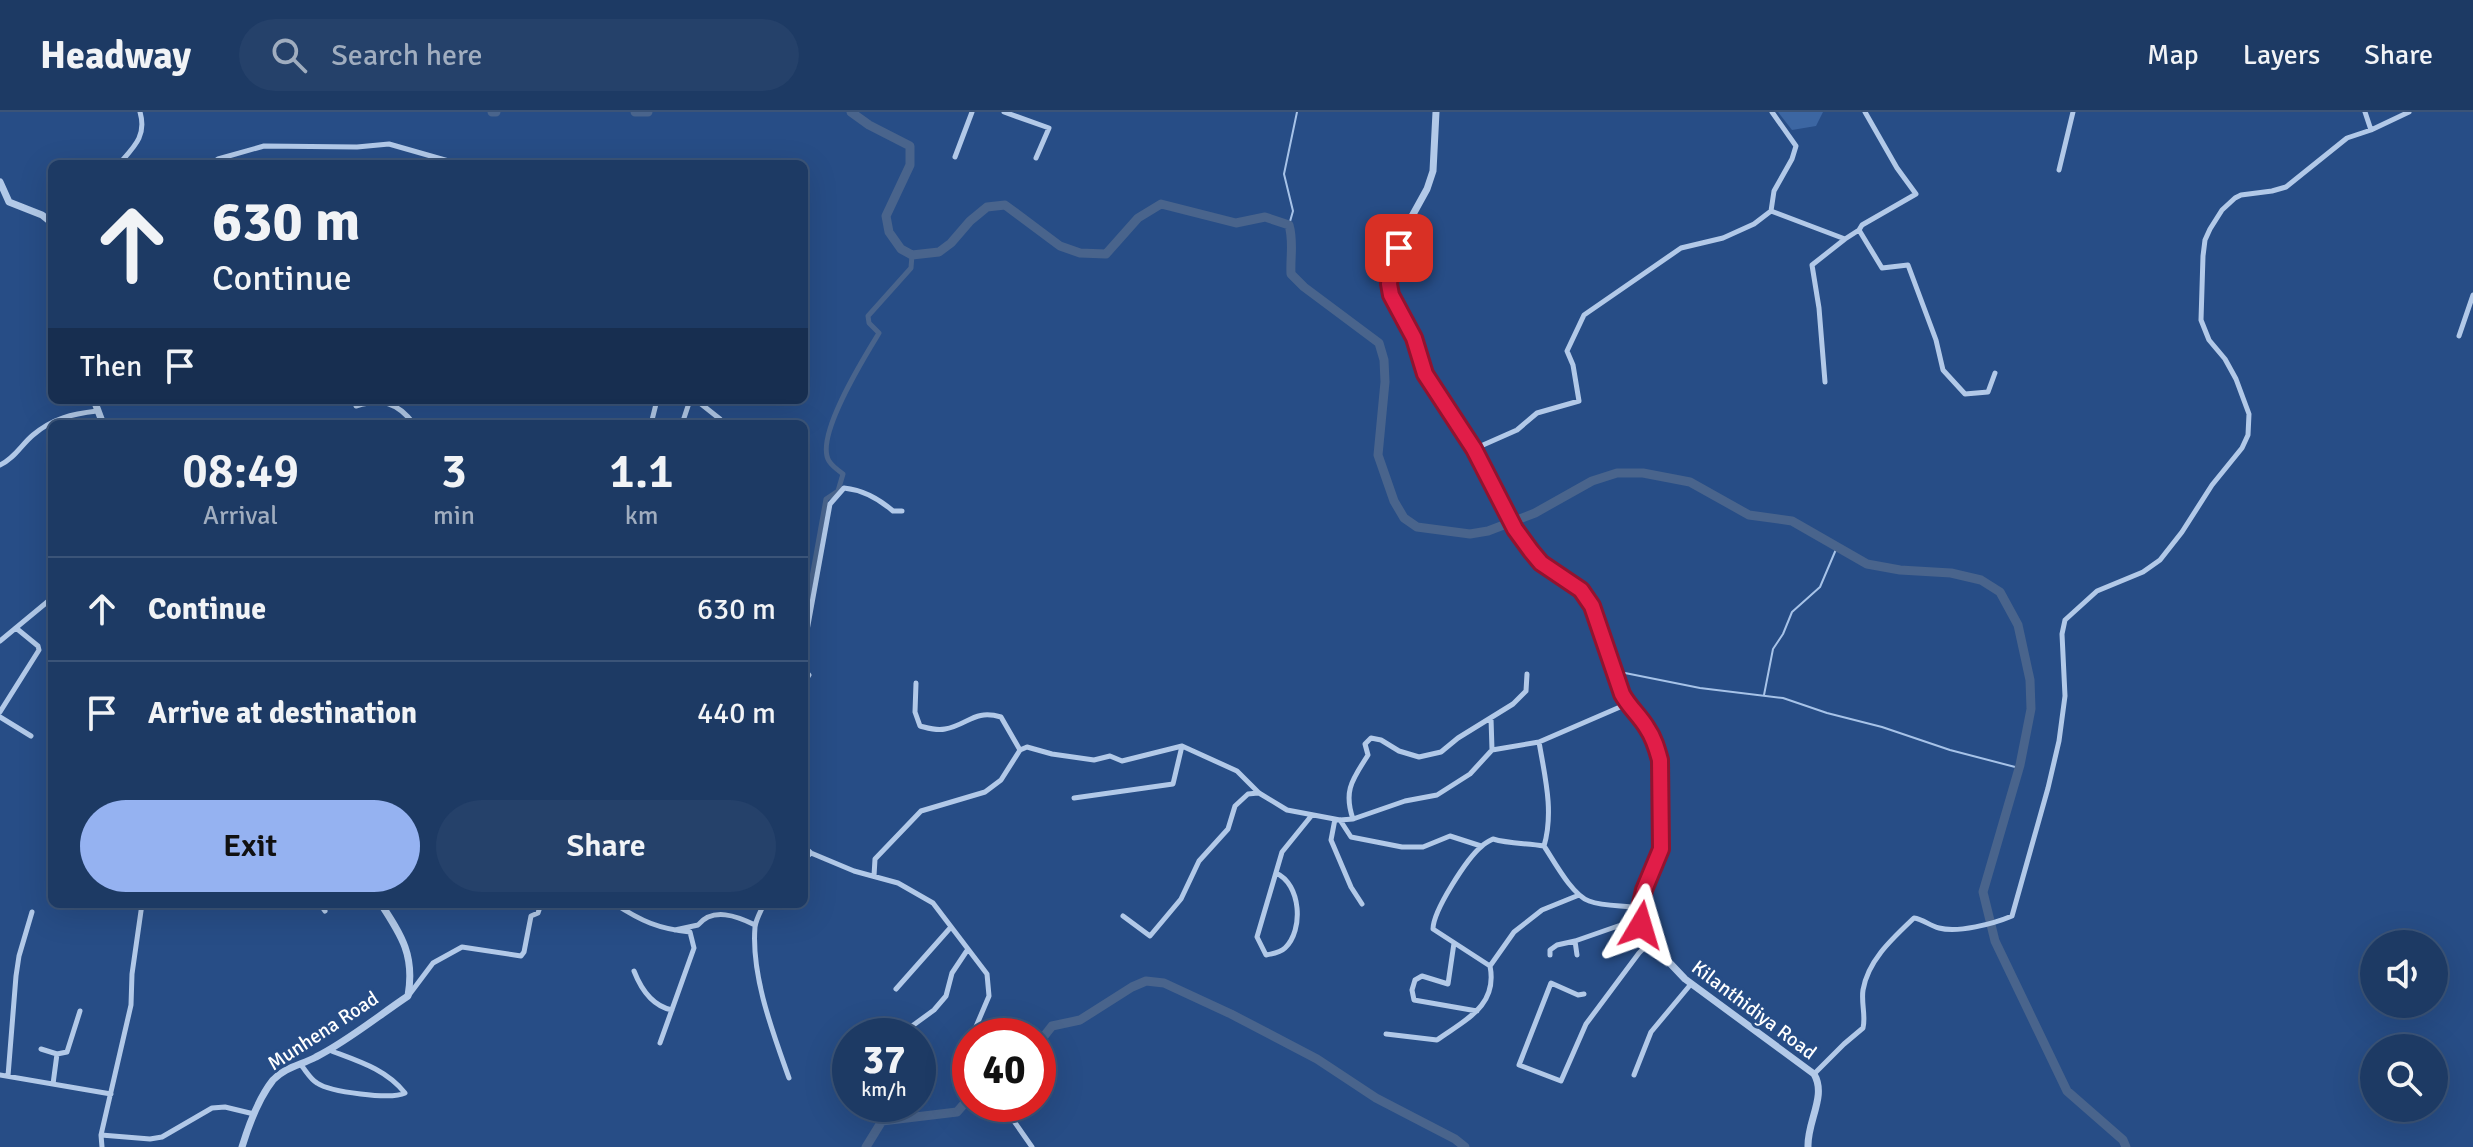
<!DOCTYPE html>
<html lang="en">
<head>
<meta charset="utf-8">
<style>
	:root { --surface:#1d3a64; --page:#25416a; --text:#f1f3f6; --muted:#a0adbf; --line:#3b5478; --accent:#95b2f1 }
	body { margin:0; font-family:Signika,sans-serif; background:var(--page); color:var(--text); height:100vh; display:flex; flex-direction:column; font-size:30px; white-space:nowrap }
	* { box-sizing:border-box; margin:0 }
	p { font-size:26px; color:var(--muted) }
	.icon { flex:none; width:44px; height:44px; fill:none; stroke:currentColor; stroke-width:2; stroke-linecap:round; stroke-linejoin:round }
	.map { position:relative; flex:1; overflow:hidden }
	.side { position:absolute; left:48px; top:308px; width:760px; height:488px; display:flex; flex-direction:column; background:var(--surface); border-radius:12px; box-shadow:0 8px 32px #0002,0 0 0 2px var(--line) }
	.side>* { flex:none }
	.guide { position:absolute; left:48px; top:48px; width:760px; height:244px; border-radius:12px; box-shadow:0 8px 32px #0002,0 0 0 2px var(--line); background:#1d3a64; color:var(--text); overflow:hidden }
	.controls { position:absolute; left:2360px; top:818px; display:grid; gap:16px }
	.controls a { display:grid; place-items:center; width:88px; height:88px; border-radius:50%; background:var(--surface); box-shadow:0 8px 32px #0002,0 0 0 2px var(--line); font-size:40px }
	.speed { position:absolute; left:832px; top:906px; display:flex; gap:16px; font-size:40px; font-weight:700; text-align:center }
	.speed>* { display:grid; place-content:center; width:104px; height:104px; border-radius:50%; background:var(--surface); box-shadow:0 8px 32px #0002,0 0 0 2px var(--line); line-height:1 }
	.speed small { font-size:20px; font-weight:400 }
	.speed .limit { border:12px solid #d22; background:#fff; color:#111 }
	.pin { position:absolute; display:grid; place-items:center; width:68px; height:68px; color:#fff; margin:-34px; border-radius:16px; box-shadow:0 4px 12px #0006 }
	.me { position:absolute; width:88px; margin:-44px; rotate:7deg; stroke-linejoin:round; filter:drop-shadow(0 0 6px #0008) }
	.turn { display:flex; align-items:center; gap:28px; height:168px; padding:0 32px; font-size:36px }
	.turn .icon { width:104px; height:104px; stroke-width:2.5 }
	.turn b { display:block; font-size:56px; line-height:68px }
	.then { display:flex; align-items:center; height:76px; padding:0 32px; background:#0003; gap:16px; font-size:30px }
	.eta { display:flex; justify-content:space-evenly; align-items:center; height:136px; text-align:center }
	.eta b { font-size:48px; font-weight:600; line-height:56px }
	.cta { display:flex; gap:16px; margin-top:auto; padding:16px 32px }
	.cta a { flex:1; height:92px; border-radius:48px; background:var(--accent); color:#111; font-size:32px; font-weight:600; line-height:92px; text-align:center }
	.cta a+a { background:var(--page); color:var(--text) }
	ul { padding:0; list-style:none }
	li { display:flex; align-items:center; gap:24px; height:104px; padding:0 32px; border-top:2px solid var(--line) }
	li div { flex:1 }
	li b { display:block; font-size:30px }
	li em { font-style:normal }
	header { display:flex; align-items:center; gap:48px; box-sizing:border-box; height:112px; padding:0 40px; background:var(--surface); border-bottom:2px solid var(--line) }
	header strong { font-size:38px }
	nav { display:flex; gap:44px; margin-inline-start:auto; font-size:28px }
	.search { width:560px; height:72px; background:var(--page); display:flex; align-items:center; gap:20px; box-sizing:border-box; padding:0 28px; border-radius:44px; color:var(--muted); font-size:30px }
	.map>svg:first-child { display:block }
	.green { fill:#3c66a2 }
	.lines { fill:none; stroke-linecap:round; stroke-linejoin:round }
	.stream { stroke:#a7c3e8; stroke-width:2 }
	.canal { stroke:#49648c; stroke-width:5 }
	.river { stroke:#49648c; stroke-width:9 }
	.minor { stroke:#b2c9e8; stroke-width:5 }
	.tertiary { stroke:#b2c9e8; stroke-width:7 }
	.route-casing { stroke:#92132f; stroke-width:20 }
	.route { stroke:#e11d48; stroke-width:14 }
	.labels { text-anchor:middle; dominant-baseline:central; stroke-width:6; stroke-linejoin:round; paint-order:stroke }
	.street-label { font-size:20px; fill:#fff; stroke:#274d86 }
</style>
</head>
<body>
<header>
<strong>Headway</strong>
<div class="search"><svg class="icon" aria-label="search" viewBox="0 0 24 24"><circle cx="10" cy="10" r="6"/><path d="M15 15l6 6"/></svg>Search here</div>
<nav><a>Map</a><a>Layers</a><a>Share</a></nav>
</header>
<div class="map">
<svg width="2473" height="1035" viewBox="0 0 2473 1035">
	<rect width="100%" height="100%" fill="#274d86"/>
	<path class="green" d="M1778 0H1823L1816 14 1792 18Z"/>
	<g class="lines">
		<path class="stream" d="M1289 113 1293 99 1284 62 1297 0
			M1620 560 1700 576 1783 586 1827 601 1882 615 1950 638 2019 656
			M1764 583 1773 537 1783 522 1792 500 1820 475 1837 435"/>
		<path class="canal" d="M804 510 826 387 838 379 843 362C839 359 832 354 829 349 814 325 865 244 879 221L869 211 868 204 911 156 912 143"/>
		<path class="river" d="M492 0H496
			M635 0H648
			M851 0 869 13 910 34V53L886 104 889 120 901 137 912 143 939 140 951 131 970 109 987 95 1005 93 1060 134 1080 141 1106 142 1138 106 1161 92 1236 111 1265 105 1289 113C1294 130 1290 145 1291 162L1304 175 1379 231 1384 248 1385 270 1378 343 1394 389 1404 406 1417 415 1470 422 1488 419 1535 401 1592 369 1617 361H1643L1690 370 1749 403 1792 409 1867 452 1900 458 1951 461 1981 468 2000 480 2018 513 2030 568 2031 597 2020 653 1983 780 1995 829 2067 979 2123 1028 2126 1035
			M1038 932 1052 914 1080 908 1132 875 1146 869 1164 871 1231 902 1317 947 1376 986 1455 1027 1465 1035
			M866 1035 882 1009 957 1000 970 985"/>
		<path class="minor" d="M1004 0 1049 16 1036 46
			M2365 0 2371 18
			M955 45 972 0
			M119 52C134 35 147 24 140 0
			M211 52 218 47 264 34 357 35 389 32 459 52
			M2059 58 2073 0
			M1771 99 1845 127 1859 118 1882 156 1908 153 1936 228 1943 258 1965 282 1988 280 1995 261
			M1859 118 1862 113 1916 82 1897 56 1865 0
			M2459 224 2473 183
			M1825 270 1819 196 1812 153 1845 127
			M696 288 720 307 719 312
			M356 294C382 286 397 290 414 312
			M651 312 657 288
			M682 312 690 288
			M1474 337 1517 318 1537 301 1579 289 1573 253 1567 239 1584 203 1681 136 1723 126 1754 112 1771 99 1774 79 1792 47 1796 34 1772 0
			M0 353C15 346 21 333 33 323 53 306 72 302 97 299
			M0 529 52 486
			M804 535 830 392 844 376C863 378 878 386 893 399H902
			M804 557 809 563 804 571
			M916 571 915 600 920 614C928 616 936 619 945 617 968 613 974 597 1001 605L1020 638
			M0 600 39 538 38 534 16 516
			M0 605 31 624
			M1539 630C1545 665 1554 700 1544 734
			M1492 638 1539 630 1627 592
			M1074 686 1173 672 1182 634
			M1335 707 1331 728 1351 775 1362 792
			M1353 707 1405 689 1437 683 1470 662 1492 638 1491 606
			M1340 708 1351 725 1402 735H1423L1450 724 1481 734
			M804 735 811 741 854 759 898 771 933 791 987 862 989 884 972 924
			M804 747 811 741
			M1276 761C1301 772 1304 818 1285 836 1281 840 1272 842 1266 843L1257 825 1282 740 1312 703
			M874 764 875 747 921 699 985 680 1001 668 1020 638 1027 635 1052 642 1094 648 1110 644 1122 649 1182 634 1237 659 1259 681 1287 698 1340 708 1353 707C1343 678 1353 667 1368 643L1365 632 1371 626 1381 628 1399 639 1419 645 1441 640 1458 626 1513 592 1526 579 1527 562
			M1579 783 1542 798 1514 820 1490 854 1433 817C1433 799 1467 746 1482 734 1485 731 1489 729 1493 727 1509 732 1527 731 1544 734 1554 749 1572 783 1589 789 1605 795 1623 793 1640 796
			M320 792 325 799
			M615 792C641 809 659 817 690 820L694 836 660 931
			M764 792C761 799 756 807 755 815 751 864 773 921 789 966
			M1123 804 1150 824 1181 787 1199 749 1228 717 1235 694 1248 682 1258 681
			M675 818 698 813C713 795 737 804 755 813
			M1575 829 1577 843
			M1454 831 1448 872 1422 864 1415 868 1412 878 1414 888 1477 899
			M1550 843V838L1557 833 1575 829 1641 806
			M634 859C641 877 652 894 672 898
			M896 877 951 815
			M1584 882 1578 883 1551 871 1519 953 1561 969 1586 912 1639 841 1650 830
			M409 883 433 851 462 835 521 844 524 840 531 804 538 801 541 792
			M890 912 908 917 934 898 946 884 952 861 968 837
			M1386 922 1437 928C1465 908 1498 894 1490 854
			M41 937 57 942 53 972
			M970 941V943
			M57 942 67 940 80 899
			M300 952C305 957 310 967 317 971 330 980 391 988 405 981 386 957 358 949 329 938
			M1814 962 1844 932 1863 916C1866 904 1861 891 1863 878 1868 848 1893 826 1914 806 1923 807 1930 814 1939 816 1958 821 1993 812 2012 804L2048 676 2059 629 2065 584 2062 522 2065 508 2097 479 2143 460 2160 448 2182 420 2212 373 2242 336 2248 323 2249 302 2236 267 2225 247 2209 228 2201 208 2203 144 2205 128 2210 117 2222 98 2235 86 2241 83 2272 79 2286 75 2347 26 2371 18 2409 0
			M0 963 111 982
			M1634 963 1651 920 1691 872
			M8 964 16 864 19 844 32 800
			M1002 992 1032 1035
			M101 1023 150 1027 162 1025 212 996 225 995 254 1002
			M102 1035 101 1023 131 893 132 862 142 792"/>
		<path class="tertiary" d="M1436 0 1433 59 1427 77 1411 106 1391 158 1389 172 1391 183 1414 226 1425 262 1474 337 1515 417 1541 451 1581 478 1592 494 1622 582C1629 595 1640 604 1647 616 1654 626 1657 637 1660 648L1661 737 1644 778 1640 796 1641 813 1648 828 1685 867 1814 962C1827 984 1807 1009 1808 1035
			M0 70 9 90 42 103 52 111
			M94 288 103 312
			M242 1035C249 1012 258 987 273 968 285 955 301 953 316 945 348 929 378 904 408 884 415 844 402 824 381 792"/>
	</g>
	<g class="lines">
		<defs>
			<path id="route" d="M1399 136 1391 158 1389 172 1391 183 1414 226 1425 262 1474 337 1515 417 1531 439 1541 451 1581 478 1592 494 1622 582C1629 595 1640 604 1647 616 1654 626 1657 637 1660 648L1661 737 1644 778 1640 796 1641 813"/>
		</defs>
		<use href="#route" class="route-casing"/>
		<use href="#route" class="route"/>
	</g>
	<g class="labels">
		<g class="street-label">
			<text transform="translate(1754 898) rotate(37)">Kilanthidiya Road</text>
			<text transform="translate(323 919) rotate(-33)">Munhena Road</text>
		</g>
	</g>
</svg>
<div class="controls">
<a><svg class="icon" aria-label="sound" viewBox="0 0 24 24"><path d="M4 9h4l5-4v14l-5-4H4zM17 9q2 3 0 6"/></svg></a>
<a><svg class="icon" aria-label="search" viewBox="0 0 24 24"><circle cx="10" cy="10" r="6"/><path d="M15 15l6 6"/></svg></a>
</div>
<div class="speed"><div>37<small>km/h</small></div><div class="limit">40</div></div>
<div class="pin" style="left:1399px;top:136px;background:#d93025"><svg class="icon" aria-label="arrive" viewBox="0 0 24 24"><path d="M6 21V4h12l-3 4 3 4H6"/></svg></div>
<svg class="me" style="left:1641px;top:813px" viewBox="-20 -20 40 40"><path d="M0-17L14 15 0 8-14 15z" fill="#e11d48" stroke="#fff" stroke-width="4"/></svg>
<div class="guide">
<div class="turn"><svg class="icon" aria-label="ahead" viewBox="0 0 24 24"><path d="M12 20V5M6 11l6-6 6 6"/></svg><div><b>630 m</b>Continue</div></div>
<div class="then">Then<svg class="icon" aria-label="arrive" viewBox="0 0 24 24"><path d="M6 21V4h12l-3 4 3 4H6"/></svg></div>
</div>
<section class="side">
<div class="eta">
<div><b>08:49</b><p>Arrival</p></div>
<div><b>3</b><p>min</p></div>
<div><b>1.1</b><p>km</p></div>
</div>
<ul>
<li><svg class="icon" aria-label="ahead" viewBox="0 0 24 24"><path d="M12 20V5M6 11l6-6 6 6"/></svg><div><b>Continue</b></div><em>630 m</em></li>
<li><svg class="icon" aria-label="arrive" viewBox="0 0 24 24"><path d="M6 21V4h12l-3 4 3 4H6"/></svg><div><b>Arrive at destination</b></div><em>440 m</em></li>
</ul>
<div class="cta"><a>Exit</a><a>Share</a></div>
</section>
</div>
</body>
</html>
